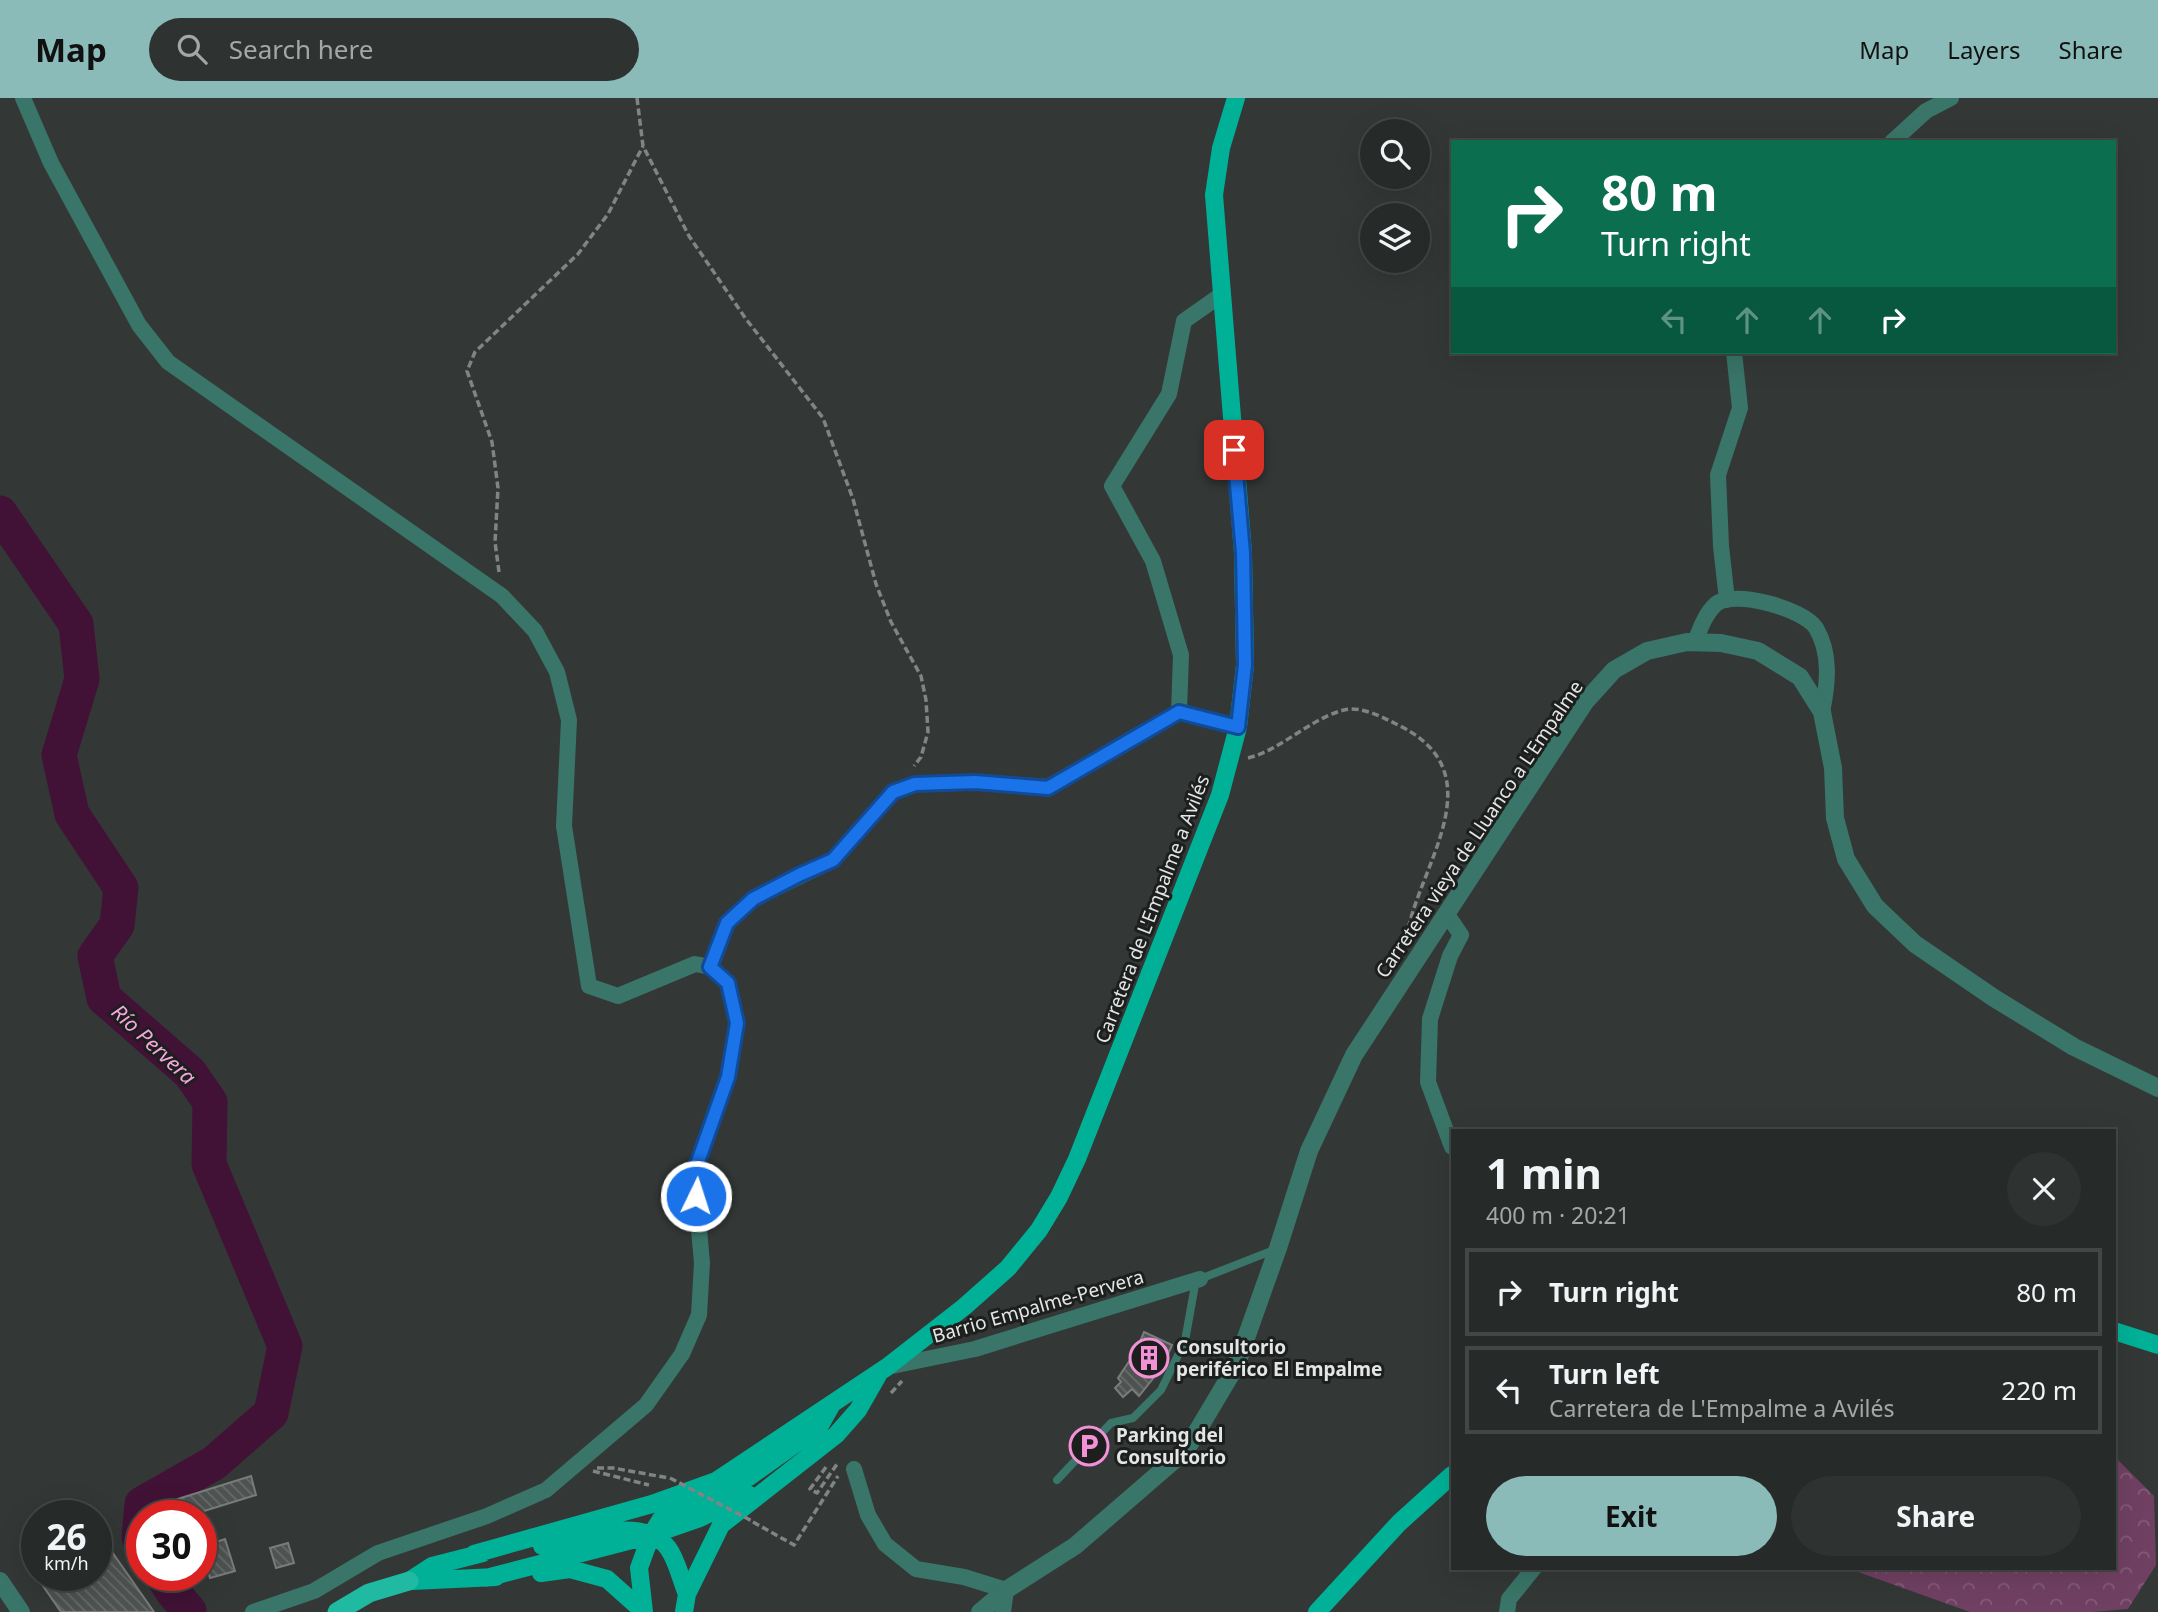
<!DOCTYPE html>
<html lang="en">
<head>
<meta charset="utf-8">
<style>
	:root { --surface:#262a28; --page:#2e3230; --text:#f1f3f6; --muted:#a4a7a8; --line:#424645; --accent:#8bbbb9 }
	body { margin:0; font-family:"Noto Sans",sans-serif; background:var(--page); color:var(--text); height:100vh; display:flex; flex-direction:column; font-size:26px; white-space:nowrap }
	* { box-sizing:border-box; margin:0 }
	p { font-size:23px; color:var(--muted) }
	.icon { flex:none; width:38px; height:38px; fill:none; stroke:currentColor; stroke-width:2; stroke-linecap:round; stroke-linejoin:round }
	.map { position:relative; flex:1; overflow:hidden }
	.panel { position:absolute; left:1451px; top:1031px; width:665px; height:441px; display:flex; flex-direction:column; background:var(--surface); border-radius:0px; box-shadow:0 7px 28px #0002,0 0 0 2px var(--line) }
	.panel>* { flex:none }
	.guide { position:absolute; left:1451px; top:42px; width:665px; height:214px; border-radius:0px; box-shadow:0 7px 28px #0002,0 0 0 2px var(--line); background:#0b6e4f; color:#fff; overflow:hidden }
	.buttons { position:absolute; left:1360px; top:21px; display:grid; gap:14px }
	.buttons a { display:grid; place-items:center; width:70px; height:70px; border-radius:50%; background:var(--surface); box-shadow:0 7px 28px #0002,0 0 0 2px var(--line); font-size:35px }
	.speed { position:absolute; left:21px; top:1402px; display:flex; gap:14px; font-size:35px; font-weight:700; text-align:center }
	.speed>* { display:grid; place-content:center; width:91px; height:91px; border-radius:50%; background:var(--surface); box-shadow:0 7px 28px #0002,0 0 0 2px var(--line); line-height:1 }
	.speed small { font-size:18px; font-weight:400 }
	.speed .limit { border:10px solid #d22; background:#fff; color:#111 }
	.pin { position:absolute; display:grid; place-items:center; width:60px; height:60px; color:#fff; margin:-30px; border-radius:14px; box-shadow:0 4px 10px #0006 }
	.me { position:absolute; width:77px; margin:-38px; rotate:4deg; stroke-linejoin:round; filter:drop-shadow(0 0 5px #0008) }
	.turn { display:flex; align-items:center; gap:24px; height:147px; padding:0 35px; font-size:32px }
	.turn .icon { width:91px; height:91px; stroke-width:2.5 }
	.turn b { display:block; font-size:49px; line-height:60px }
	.lanes { display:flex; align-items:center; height:66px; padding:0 35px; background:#0003; justify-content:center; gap:35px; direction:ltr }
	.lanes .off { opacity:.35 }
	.round { display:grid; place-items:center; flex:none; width:74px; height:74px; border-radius:37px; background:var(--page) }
	.head { display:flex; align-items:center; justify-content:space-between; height:119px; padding:0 35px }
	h1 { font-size:42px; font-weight:700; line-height:52px }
	.button { display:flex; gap:14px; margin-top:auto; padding:14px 35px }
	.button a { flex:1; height:80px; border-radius:42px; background:var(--accent); color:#111; font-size:28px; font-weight:700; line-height:80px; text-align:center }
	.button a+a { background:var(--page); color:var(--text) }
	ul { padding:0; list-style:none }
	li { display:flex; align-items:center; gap:21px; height:88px; margin:0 14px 10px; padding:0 21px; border:4px solid var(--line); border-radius:0px }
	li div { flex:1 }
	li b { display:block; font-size:26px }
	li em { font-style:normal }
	header { display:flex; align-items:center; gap:42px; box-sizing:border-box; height:98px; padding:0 35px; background:var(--accent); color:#111 }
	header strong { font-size:33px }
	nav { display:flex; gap:38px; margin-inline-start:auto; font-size:24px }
	.search { width:490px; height:63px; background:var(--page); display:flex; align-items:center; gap:18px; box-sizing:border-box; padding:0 24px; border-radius:38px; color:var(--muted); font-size:26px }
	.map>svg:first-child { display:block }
	.forest { fill:url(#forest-crowns) }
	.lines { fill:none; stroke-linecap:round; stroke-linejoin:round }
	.river { stroke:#411236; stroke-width:35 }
	.building { fill:url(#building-back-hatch); stroke:#787d7b; stroke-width:2 }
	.path { stroke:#808483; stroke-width:3.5; stroke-dasharray:7 3.5; stroke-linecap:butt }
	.service { stroke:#397568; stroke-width:8 }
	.minor { stroke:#397568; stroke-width:16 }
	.tertiary { stroke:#397568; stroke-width:18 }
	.primary { stroke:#00b198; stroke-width:18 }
	.trunk { stroke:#20baa2; stroke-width:19 }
	.path-bridge { stroke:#808483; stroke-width:3.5; stroke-dasharray:7 3.5; stroke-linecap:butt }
	.route-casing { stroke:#114b97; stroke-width:18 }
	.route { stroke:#1a73e8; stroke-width:12 }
	.labels { text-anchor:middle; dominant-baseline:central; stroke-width:6; stroke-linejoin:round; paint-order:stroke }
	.street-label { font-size:19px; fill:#e3e6e5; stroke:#1c1f1e }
	.poi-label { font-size:19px; font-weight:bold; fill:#e3e6e5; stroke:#1c1f1e; text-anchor:start }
	.water-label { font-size:21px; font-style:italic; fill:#f6a6de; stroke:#1c1f1e }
</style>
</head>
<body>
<header>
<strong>Map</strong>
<div class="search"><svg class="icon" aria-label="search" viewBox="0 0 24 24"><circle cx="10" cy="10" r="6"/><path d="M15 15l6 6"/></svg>Search here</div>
<nav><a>Map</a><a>Layers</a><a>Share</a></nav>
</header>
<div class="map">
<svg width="2158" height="1514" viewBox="0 0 2158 1514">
	<defs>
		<pattern id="forest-crowns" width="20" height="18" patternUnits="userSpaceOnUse" patternTransform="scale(1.75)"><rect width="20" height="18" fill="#704062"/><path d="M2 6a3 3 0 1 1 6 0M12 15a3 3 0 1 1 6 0" fill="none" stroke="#845c78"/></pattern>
		<pattern id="building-back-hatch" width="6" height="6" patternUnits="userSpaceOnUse" patternTransform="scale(1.75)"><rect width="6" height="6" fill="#4e5352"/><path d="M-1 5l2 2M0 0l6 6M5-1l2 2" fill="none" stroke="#676c6b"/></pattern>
	</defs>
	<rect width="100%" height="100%" fill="#333836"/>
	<path class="forest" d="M2114 1358 2154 1398 2156 1467 2128 1511 2092 1514H1970L1847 1470H2114Z"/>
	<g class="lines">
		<path class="river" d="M0 415 76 526 82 581 59 657 72 716 121 790 117 827 95 858 104 900 190 975 210 1004 209 1066 285 1248 271 1315 214 1365 142 1406 139 1439 142 1444
			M162 1477 173 1494 189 1513"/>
	</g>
	<path class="building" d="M1144 1234 1172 1247 1163 1268 1139 1298 1132 1291 1123 1299 1115 1290 1121 1284 1118 1280 1136 1253Z
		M251 1378 256 1397 188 1418H169L165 1405Z
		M96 1431 154 1514H61L21 1456 37 1444V1477H96Z
		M225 1441 235 1473 210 1480 201 1449Z
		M288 1445 294 1465 276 1470 270 1450Z"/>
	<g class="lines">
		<path class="path" d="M637 0 643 48 689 138 746 221 823 320 853 401 876 486 891 524 921 578 926 602 928 634 921 659 914 668
			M499 474 495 444 498 390 492 344 467 273 475 254 578 156 608 116 643 48
			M1248 660C1283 651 1309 621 1344 612 1362 607 1388 622 1404 630 1496 680 1416 771 1406 842
			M891 1295 902 1283
			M826 1369 810 1391 817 1395 837 1366
			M597 1370H613L669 1380
			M593 1373 649 1387
			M753 1424 794 1447 838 1378"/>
		<path class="service" d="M1057 1382 1111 1325 1133 1320 1161 1292 1185 1243 1195 1187 1200 1181 1274 1152"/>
		<path class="minor" d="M23 0 51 65 139 227 168 264 502 498 535 533 557 574 569 622 564 728 589 888 618 898 695 866 711 869 728 885 737 924 728 979 694 1075 702 1165 699 1217 682 1256 646 1307 546 1392 487 1418 378 1455 314 1493 253 1514
			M1892 44 1926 13 1951 0
			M1727 502 1721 448 1718 377 1740 310 1734 254
			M1695 544C1700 531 1705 516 1716 506 1734 491 1804 511 1816 530 1831 555 1828 586 1822 614
			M1179 614 1181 557 1153 463 1112 388 1169 296 1184 223 1221 197
			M1446 815 1461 837 1450 858 1430 921 1428 984 1452 1049
			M711 869 727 825 753 801 833 762 893 694 915 686 975 684 1048 689 1179 614 1238 629
			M887 1269 975 1251 1200 1181
			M854 1371 868 1417 885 1446 916 1471 964 1479 1006 1492 1003 1514
			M1507 1514 1509 1501 1534 1470"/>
		<path class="tertiary" d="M0 1483 21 1514
			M980 1514 1006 1492 1075 1448 1186 1352 1236 1268 1278 1150 1309 1053 1354 957 1585 604 1614 572 1647 553 1687 544 1721 545 1758 553 1800 579 1822 614 1833 670 1835 720 1846 761 1875 808 1915 846 1994 900 2074 949 2158 990"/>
		<path class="primary" d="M2114 1233 2158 1247
			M542 1448C575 1441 644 1416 668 1450 677 1462 681 1482 687 1496
			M474 1456 652 1406 716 1383 887 1269 964 1209 1008 1170 1039 1132 1059 1099 1077 1061 1220 697 1238 629 1245 567 1243 455 1214 97 1221 50 1236 0
			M541 1475 570 1471 607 1481 644 1514
			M486 1480 651 1437 700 1420 748 1396
			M409 1483 432 1468 483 1455
			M412 1483 496 1479
			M644 1514 639 1470 651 1437 661 1421 749 1379 819 1329 832 1306
			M684 1514 687 1496 721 1427 836 1337 858 1312 878 1277
			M1317 1514 1399 1425 1452 1377"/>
		<path class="trunk" d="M337 1514 369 1495 409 1483"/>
		<path class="path-bridge" d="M670 1380 752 1423"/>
	</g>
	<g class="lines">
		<defs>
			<path id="route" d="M696 1098 694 1075 728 979 737 925 728 885 710 869 727 825 753 801 799 777 833 762 893 694 915 686 975 684 1048 690 1179 614 1238 629 1245 567 1243 455 1234 352"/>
		</defs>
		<use href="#route" class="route-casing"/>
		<use href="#route" class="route"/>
	</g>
	<defs>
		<symbol id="building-ring" viewBox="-11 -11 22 22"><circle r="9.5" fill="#1c1f1e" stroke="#f391d6" stroke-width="1.5"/><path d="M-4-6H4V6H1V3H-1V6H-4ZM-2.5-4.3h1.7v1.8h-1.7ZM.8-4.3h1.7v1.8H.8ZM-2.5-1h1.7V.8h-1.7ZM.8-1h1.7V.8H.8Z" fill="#f391d6"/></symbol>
		<symbol id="parking-ring" viewBox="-11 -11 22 22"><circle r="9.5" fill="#1c1f1e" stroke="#f391d6" stroke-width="1.5"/><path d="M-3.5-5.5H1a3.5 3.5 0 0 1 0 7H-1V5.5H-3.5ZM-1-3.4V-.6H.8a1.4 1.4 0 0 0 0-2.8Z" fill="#f391d6"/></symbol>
	</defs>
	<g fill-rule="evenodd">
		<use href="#building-ring" x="1127" y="1238" width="44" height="44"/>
		<use href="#parking-ring" x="1067" y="1326" width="44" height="44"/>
	</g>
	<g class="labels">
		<g class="street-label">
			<text transform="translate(1479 731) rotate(-56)">Carretera vieya de Lluanco a L'Empalme</text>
			<text transform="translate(1152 811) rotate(-69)">Carretera de L'Empalme a Avilés</text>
			<text transform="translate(1038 1208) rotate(-16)">Barrio Empalme-Pervera</text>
		</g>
		<g class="poi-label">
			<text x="1176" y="1249">Consultorio<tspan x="1176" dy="22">periférico El Empalme</tspan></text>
			<text x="1116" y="1337">Parking del<tspan x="1116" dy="22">Consultorio</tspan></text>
		</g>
		<g class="water-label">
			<text transform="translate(154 946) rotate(43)">Río Pervera</text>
		</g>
	</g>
</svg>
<div class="buttons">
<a><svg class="icon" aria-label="search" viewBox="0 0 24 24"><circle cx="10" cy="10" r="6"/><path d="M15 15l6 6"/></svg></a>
<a><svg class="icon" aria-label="layers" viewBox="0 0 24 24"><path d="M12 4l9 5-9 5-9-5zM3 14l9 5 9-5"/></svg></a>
</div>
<div class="speed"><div>26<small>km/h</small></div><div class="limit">30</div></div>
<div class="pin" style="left:1234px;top:352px;background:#d93025"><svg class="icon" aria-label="arrive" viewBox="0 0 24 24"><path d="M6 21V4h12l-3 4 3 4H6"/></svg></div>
<svg class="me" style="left:696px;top:1098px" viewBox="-20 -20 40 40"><circle r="17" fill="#1a73e8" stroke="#fff" stroke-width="3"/><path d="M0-11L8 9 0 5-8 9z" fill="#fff"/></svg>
<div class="guide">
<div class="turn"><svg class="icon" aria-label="right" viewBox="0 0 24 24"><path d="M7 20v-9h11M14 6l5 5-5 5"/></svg><div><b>80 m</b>Turn right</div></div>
<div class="lanes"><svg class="icon off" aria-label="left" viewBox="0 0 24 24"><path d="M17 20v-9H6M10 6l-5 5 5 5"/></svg><svg class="icon off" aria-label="ahead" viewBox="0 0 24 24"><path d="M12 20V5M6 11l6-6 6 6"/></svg><svg class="icon off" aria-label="ahead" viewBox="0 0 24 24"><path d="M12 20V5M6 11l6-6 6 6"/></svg><svg class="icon" aria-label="right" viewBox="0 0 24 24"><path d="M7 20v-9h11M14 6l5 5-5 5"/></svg></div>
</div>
<section class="panel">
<div class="head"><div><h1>1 min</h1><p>400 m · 20:21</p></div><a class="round"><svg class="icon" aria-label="close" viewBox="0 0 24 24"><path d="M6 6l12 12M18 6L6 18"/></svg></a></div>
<ul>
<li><svg class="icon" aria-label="right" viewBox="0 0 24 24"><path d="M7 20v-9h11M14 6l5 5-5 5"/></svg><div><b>Turn right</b></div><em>80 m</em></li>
<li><svg class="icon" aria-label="left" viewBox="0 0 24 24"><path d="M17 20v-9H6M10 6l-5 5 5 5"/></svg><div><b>Turn left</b><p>Carretera de L'Empalme a Avilés</p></div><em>220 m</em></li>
</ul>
<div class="button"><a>Exit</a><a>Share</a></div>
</section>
</div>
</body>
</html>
